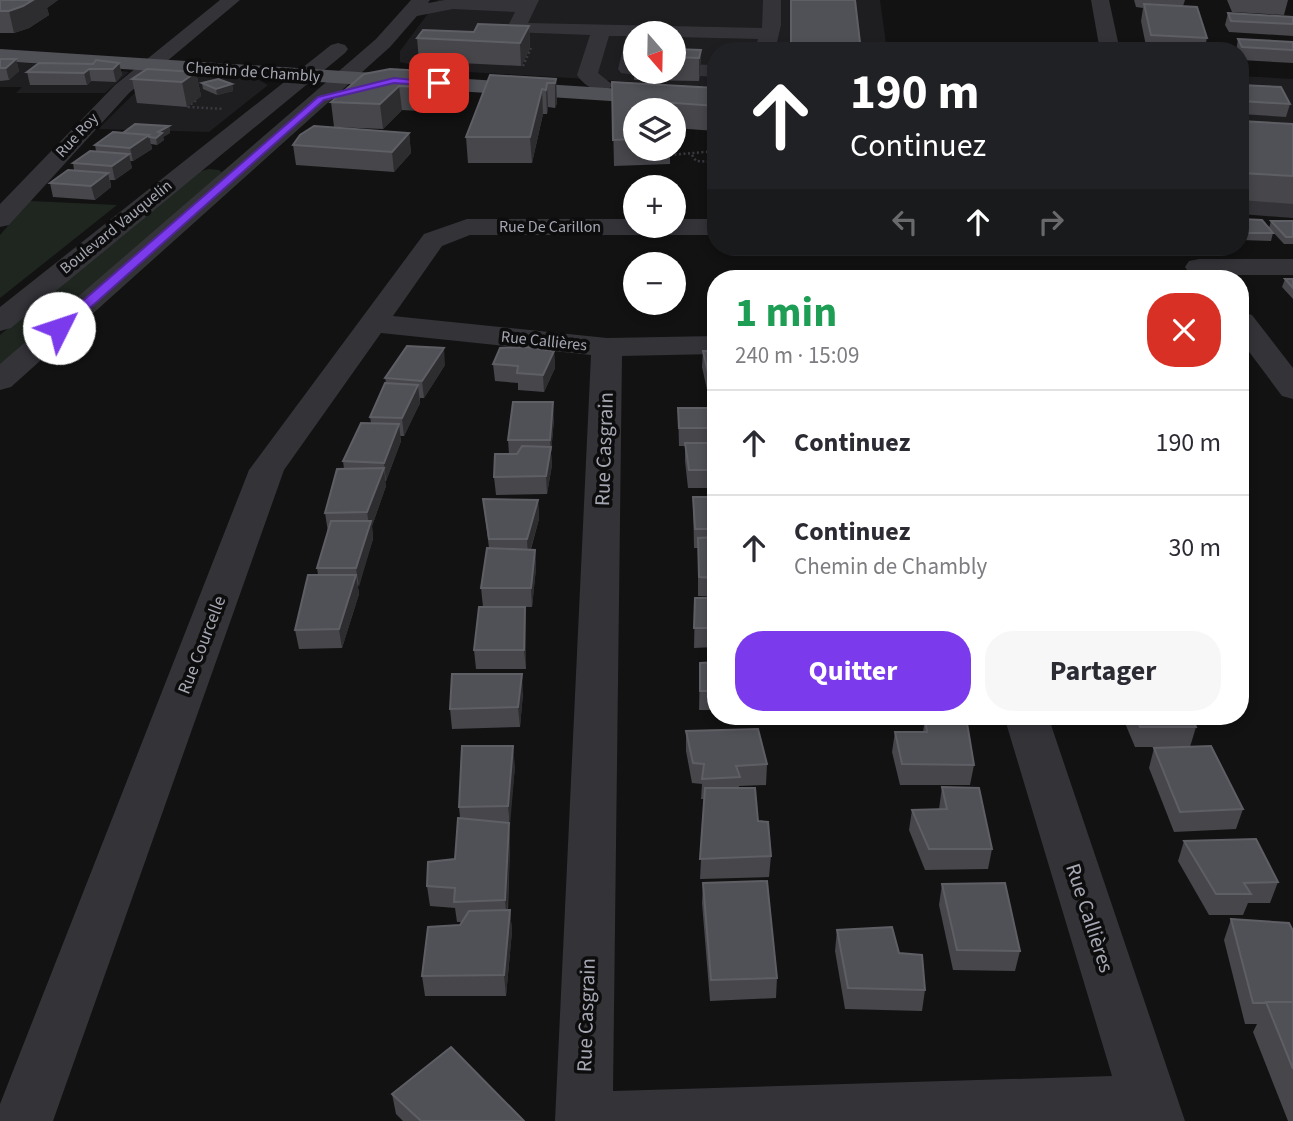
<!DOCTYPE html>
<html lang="fr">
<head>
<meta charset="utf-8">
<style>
	:root { --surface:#fff; --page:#f7f7f7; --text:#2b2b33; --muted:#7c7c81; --line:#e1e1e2; --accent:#7c3aed }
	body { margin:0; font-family:"Source Sans 3",sans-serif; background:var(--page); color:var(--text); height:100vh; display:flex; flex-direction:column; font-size:26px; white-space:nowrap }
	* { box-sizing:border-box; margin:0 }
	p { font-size:23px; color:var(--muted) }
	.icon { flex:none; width:38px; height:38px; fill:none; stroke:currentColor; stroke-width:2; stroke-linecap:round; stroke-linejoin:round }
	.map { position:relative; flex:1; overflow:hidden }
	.details { position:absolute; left:707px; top:270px; width:542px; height:455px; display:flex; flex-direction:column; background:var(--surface); border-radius:28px; box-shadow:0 4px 10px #0003 }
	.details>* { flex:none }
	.top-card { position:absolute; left:707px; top:42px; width:542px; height:214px; border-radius:28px; box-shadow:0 4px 10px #0003; background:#202124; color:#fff; overflow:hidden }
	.needle { width:46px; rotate:160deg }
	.tools { position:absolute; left:623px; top:21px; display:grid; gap:14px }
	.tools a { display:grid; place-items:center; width:63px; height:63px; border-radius:50%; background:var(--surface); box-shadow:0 4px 10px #0003; font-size:35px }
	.pin { position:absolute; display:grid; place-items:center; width:60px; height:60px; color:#fff; margin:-30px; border-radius:14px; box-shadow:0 4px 10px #0006 }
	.me { position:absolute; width:77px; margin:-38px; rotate:49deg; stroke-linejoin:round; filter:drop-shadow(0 0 5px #0008) }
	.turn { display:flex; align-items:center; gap:24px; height:147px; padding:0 28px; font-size:32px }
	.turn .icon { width:91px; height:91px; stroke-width:2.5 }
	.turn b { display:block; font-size:49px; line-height:60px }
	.lanes { display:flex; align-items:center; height:66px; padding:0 28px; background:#0003; justify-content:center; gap:35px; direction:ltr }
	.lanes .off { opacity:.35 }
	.round { display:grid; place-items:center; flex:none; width:74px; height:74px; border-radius:28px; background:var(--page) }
	.headline { display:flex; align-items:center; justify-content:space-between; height:119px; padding:0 28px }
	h1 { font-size:42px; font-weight:700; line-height:52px; color:#1e9e55 }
	.action { display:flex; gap:14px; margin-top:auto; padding:14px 28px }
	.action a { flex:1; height:80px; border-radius:28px; background:var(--accent); color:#fff; font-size:28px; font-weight:700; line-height:80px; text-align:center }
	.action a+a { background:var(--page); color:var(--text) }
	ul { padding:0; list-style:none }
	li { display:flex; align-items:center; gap:21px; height:105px; padding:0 28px; border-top:2px solid var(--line) }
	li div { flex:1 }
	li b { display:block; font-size:26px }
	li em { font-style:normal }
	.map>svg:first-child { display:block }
	.built { fill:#1e1e20; fill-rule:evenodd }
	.green { fill:#1f2620 }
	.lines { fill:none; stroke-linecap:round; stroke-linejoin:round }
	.path { stroke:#393a3f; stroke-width:2.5; stroke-dasharray:2 2.5; stroke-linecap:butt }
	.minor { fill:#333338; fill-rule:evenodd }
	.major { fill:#505057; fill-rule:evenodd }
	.wall { fill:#46464b }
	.shaded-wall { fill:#2d2d30 }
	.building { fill:#505156; stroke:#5e5e65; stroke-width:2 }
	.route { fill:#7c3aed; stroke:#51269a; stroke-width:2 }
	.labels { text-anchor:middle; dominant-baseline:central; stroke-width:7; stroke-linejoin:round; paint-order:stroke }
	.far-street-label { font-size:16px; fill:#a5a7b3; stroke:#0d0d0e }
	.street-label { font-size:18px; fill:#a5a7b3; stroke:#0d0d0e }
	.near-street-label { font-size:21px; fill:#a5a7b3; stroke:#0d0d0e }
</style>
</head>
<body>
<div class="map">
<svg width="1293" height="1121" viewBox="0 0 1293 1121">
	<rect width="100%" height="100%" fill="#121213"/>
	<path class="built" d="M438 0H880L887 51H716V87L436 70 400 62V51ZM635 33H674V72H635Z
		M0 61 115 70 129 72 105 93H16L22 87H0Z
		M169 74 255 78 268 85 209 132 98 129 151 77Z
		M1241 76 1293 79V126L1241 122Z"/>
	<path class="green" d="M209 169 219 170 222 173 0 366V335L198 172Z
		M30 201 117 205 0 298V235Z"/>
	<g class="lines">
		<path class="path" d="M523 66 531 48
			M187 107 198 99
			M188 107 224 109
			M670 155 716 151
			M692 155 696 161 716 162"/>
		<path class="minor" d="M220 0H240L129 93 9 225 0 227V204L115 85Z
			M411 0H430L428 3 445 0H539L528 23 762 28 763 0H781V25L775 51H755L758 39 674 37V33H635V72H643L635 75 621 73 618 69 626 36H609L598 73 613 85 609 89C597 93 584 86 577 75L590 35 509 32 507 28 515 12 453 9 417 16 390 47 11 387 0 390V364L376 39Z
			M1091 0H1109L1120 51H1100Z
			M338 43 345 45 348 49 345 53 11 328 0 331V307L331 45Z
			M674 64 716 65V77L667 74 665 72H674Z
			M1241 198 1293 202V218L1241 214Z
			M467 219H635V226H674V219H716V235H470L442 246 393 316 607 338 716 336V354L622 356 613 1091 1112 1076 1004 716H1048L1185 1121H555L591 355 381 333 284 470 53 1121H0V1104L249 470 424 234Z
			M1199 259H1293V275H1199L1189 273 1185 267 1189 261Z
			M1241 312 1252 315 1293 368V399L1282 396 1241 341Z"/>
		<path class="major" d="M0 49 716 95V108L0 61Z"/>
	</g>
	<path class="wall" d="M0 0H58L47 8 49 15 29 28 14 33H0Z
		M790 0H855L861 51H790Z
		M1134 0H1185L1183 6 1207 38 1204 51H1147L1141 21 1143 8 1136 7Z
		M1227 0H1288L1284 15 1232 12Z
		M1228 13 1293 17V36L1229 32 1225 25Z
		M529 26 530 48 521 66 419 61 417 38Z
		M1238 39 1293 42V63L1241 60V51H1236Z
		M674 49 701 50 700 73 699 81 634 80 635 53V72H674Z
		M0 59H16L19 71 9 80 0 81Z
		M119 63 122 75 116 82 91 81 87 85H30L27 72Z
		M196 72 201 96 187 107 137 103 132 79Z
		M461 73 464 101 454 113 402 110 383 129 334 127 331 102 364 74Z
		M490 75 556 79 557 103 555 108 548 107 547 114H543L532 163H468L466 137Z
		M612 82 716 88V131L674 128V110H635V149H670V164L614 166Z
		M202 83 232 84 233 91 217 95 203 89Z
		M1241 85 1290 104 1286 117 1241 114Z
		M1241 121 1293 124V204L1241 200Z
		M169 126 170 133 163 137 164 140 157 145 151 144 152 149 133 161H130L132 168 115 180H110L111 187 95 200 53 197 50 183 74 170 73 163 96 151 95 145 123 133Z
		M409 133 411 153 394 172 296 165 293 145Z
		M1241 219 1273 233 1271 241 1241 240Z
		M1271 221H1293V244H1284L1269 228Z
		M1285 279H1293V299L1282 287Z
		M554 351 555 368 544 392 518 390V383L495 381 493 364Z
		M703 351H716V394H708L702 367Z
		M445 365 424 398H420V403L404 436H400L401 441 386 481H385L386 486 372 526 373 539 358 587 359 594 342 648 299 649 295 630 318 575 317 568 328 532 325 513 344 469 343 461 371 423 370 417 386 383 385 378Z
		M678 408H716V488H688L685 461V446H679Z
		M554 419 551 453 552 465 547 494 496 495 494 477 509 454 508 440Z
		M693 497H716V597L698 596V548H694Z
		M483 499 538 500 539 519 531 549 535 550 536 568 532 607H525L526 626V669H476L474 650 483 607 481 588 489 548Z
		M695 598H716V647L694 648Z
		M716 662V710H699L700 663Z
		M523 693 520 727 452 729 450 709Z
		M1122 716H1191L1196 727 1190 747 1243 809 1236 829 1174 832 1149 768 1154 748 1166 747H1135Z
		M925 718 974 765 970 785H900L892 752 895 732H923Z
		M686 731 767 764 766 785 739 786V788L758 821 771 856 769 877 700 879 704 799H701L702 784 692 783 686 751Z
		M515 766 509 826 510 844 508 910H510L512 931 506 996H425L422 976 462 922H457L455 908 430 906 427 886 455 859 460 818 459 807Z
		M942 787 992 849 988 869 925 870 909 830 912 810 939 809Z
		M1184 841 1278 882 1270 903H1248L1243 915H1209L1178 861Z
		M703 883 777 978 776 998 710 1001 702 903Z
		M942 884 1020 951 1015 971 953 970 939 905Z
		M1231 919 1293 931V1121H1288L1253 1032 1257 1024H1245L1224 940Z
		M837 930 899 953 925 990 922 1011 845 1009 835 951Z
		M392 1094 524 1121H403L396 1114Z"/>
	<path class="shaded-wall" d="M33 0H58L47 8 49 15 29 28 14 33 9 11Z
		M529 26 530 48 521 66 520 43Z
		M701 50 700 73 699 81V58Z
		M16 59 19 71 9 80 6 68Z
		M119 63 122 75 116 82 113 69Z
		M89 69 91 81 87 85 84 73Z
		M196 72 201 96 187 107 182 82Z
		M461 73 464 101 454 113 452 89 458 76Z
		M556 79 557 103 555 108V83Z
		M547 83 548 107 547 114 546 90Z
		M232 84 233 91 217 95 216 89Z
		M399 86 402 110 383 129 380 104Z
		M542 89 543 114 532 163 530 137Z
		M169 126 170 133 163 137 164 140 157 145 156 138 158 132Z
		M409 133 411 153 394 172 392 152Z
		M149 135 152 149 133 161 130 148Z
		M129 154 132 168 115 180 112 166Z
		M108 173 111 187 95 200 91 186Z
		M444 348 445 365 424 398 422 381Z
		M554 351 555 368 544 392 543 375Z
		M418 385 420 403 404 436 402 418Z
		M553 402 554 419 551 453 552 465 547 494 546 476 551 449 550 440Z
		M399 424 401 441 386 481 384 463Z
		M384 468 386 486 372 526 373 539 359 587 356 568 369 526 367 512Z
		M538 500 539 519 528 558 527 539Z
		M535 550 536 568 532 607 531 588Z
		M356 575 359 594 342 648 339 629Z
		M525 607 526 626V669L524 650Z
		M522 674 523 693 520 727 518 707Z
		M513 746 515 766 510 826 508 806Z
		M509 823 510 844 507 921 505 900Z
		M510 910 512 931 506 996 504 975Z"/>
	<path class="building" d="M0 0H33L23 6 9 11H0Z
		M791 0H855L861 51H791Z
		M1144 4 1197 7 1207 38 1151 35Z
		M1228 13 1293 17V24L1231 21Z
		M478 24 529 26 520 43 417 38 423 30 474 32Z
		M1238 39 1293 42V50L1242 47Z
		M674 49 701 50 699 58 674 57Z
		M0 59H16L6 68H0Z
		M96 60 119 63 113 69H89L84 73 27 72 39 63 93 64Z
		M147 69 196 72 182 82 132 79Z
		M390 69 461 73 458 76 462 77 452 89 399 86 380 104 331 102 364 74Z
		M490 75 556 79 555 83H547L546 90 542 89 530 137H466Z
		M218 79 232 84 216 89 202 83Z
		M612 82 716 88V106L661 102V109H669V110H635V139L613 140Z
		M1241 85 1281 87 1290 104 1241 101Z
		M1241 121 1293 124V176L1241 173Z
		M135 124 169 126 158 132 162 133 156 138 149 137V135L123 133Z
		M314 126 409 133 392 152 293 145 300 135Z
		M113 132 149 135 130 148 95 145Z
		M90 151 129 154 112 166 73 163Z
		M68 170 108 173 91 186 50 183Z
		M1241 219 1262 220 1273 233H1241Z
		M1271 221H1293V237H1286Z
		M1285 279H1293V288Z
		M407 346 444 348 422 381 385 378Z
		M526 347 554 351 543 375 517 373 518 366 493 364 500 348Z
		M703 351H716V377H709Z
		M385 383 418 385 402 418 370 417Z
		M513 402H553L550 440H508Z
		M678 408H716V428H679Z
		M361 423 399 424 384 463 343 461Z
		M685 443H715L716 470H689Z
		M522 446 551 447 546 476 494 477 495 454H517Z
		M384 468 367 512 325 513 337 469Z
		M693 497H716V529H695Z
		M483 499 538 500 527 539H489Z
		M331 521H371L356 568H317Z
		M716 537V578L699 577 698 538Z
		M487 548 535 550 531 588H481Z
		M308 575H356L339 629 295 630Z
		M695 598H716V628H694Z
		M479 607H525L524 650H474Z
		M716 662V691H700V663Z
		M452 674H522L518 707 450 709Z
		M1135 716H1191L1196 727H1140Z
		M966 717 974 765 902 764 895 732H927L925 718Z
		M758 729 767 764 736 766 740 777 702 779 704 764 693 763 686 731Z
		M462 746H513L508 806 459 807Z
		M1211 746 1243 809 1180 812 1154 748Z
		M942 787 979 788 992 849H929L912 810 947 809Z
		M705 788H755L758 821 768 822 771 856 700 859Z
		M458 818 509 823 505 900 454 902 455 888 427 886 428 862 455 859Z
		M1256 839 1278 882 1244 883 1251 894H1216L1184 841Z
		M767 881 777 978 711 980 703 883Z
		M1005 883 1020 951 957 950 942 884Z
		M510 910 504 975 422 976 428 927 460 925 469 911Z
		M1231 919 1289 923 1293 931V1002H1266V1003H1253Z
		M892 927 899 953 922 955 925 990 848 988 837 930Z
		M1266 1002H1293V1069Z
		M451 1047 524 1121H421L392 1094Z"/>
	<path class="route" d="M394 78 443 83 439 86 394 83 324 100 64 331H55V325L318 97Z"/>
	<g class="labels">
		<g class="far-street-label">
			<text transform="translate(253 72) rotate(4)">Chemin de Chambly</text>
			<text transform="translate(77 135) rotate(-47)">Rue Roy</text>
			<text transform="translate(116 227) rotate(-39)">Boulevard Vauquelin</text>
			<text x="550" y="227">Rue De Carillon</text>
			<text transform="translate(544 341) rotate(6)">Rue Callières</text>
		</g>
		<g class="street-label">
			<text transform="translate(202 645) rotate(-69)">Rue Courcelle</text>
		</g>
		<g class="near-street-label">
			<text transform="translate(604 449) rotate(-88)">Rue Casgrain</text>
			<text transform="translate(1090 918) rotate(72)">Rue Callières</text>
			<text transform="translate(586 1015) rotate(-88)">Rue Casgrain</text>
		</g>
	</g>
</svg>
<div class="tools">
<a><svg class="needle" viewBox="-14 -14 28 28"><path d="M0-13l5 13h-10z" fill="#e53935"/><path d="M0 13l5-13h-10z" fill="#7c7c81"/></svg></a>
<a><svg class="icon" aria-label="layers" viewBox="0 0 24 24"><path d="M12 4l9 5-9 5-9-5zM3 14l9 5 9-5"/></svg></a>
<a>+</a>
<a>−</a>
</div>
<div class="pin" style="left:439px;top:83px;background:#d93025"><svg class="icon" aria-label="arrive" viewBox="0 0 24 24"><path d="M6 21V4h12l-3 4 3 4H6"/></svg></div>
<svg class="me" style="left:59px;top:328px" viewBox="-20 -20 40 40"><circle r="19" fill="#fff"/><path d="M0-13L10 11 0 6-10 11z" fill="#7c3aed"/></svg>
<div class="top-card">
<div class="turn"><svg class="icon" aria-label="ahead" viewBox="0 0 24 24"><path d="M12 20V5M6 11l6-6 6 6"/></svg><div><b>190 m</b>Continuez</div></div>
<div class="lanes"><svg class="icon off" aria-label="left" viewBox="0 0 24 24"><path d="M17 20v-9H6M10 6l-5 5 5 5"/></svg><svg class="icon" aria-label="ahead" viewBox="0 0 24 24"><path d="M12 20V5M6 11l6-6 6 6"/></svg><svg class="icon off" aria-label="right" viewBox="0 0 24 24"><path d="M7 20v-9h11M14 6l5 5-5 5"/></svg></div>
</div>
<section class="details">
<div class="headline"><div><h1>1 min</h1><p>240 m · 15:09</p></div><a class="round" style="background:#d93025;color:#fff"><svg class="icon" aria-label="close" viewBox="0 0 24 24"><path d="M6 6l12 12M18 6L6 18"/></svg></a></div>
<ul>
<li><svg class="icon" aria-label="ahead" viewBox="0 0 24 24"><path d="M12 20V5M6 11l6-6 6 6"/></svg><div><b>Continuez</b></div><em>190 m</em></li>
<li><svg class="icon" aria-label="ahead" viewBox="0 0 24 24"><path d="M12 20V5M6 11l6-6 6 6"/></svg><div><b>Continuez</b><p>Chemin de Chambly</p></div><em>30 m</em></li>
</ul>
<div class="action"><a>Quitter</a><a>Partager</a></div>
</section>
</div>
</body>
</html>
